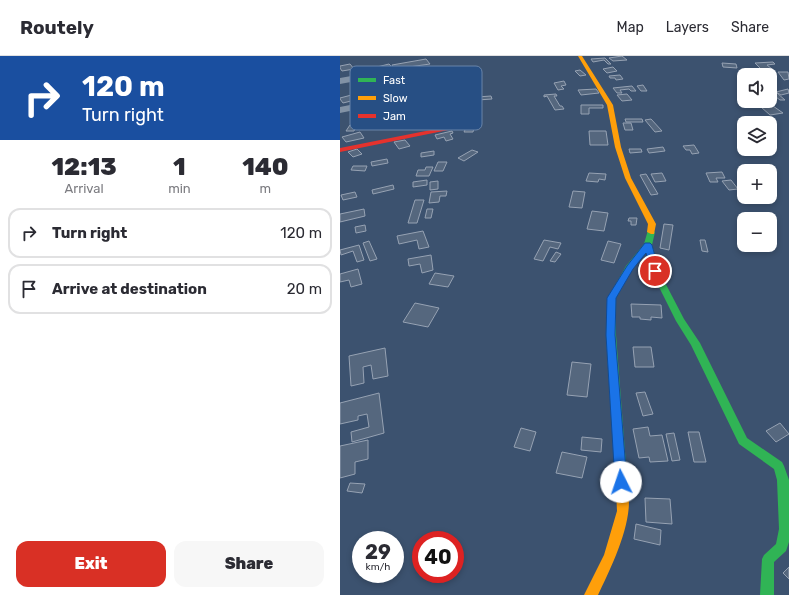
<!DOCTYPE html>
<html lang="en">
<head>
<meta charset="utf-8">
<style>
	:root { --surface:#fff; --page:#f7f7f7; --text:#2b2b33; --muted:#7c7c81; --line:#e1e1e2; --accent:#d93025 }
	body { margin:0; font-family:Rubik,sans-serif; background:var(--page); color:var(--text); height:100vh; display:flex; flex-direction:column; font-size:15px; white-space:nowrap }
	* { box-sizing:border-box; margin:0 }
	p { font-size:13px; color:var(--muted) }
	.icon { flex:none; width:22px; height:22px; fill:none; stroke:currentColor; stroke-width:2; stroke-linecap:round; stroke-linejoin:round }
	.map { position:relative; flex:1; overflow:hidden }
	.panel { display:flex; flex-direction:column; background:var(--surface); width:340px }
	.panel>* { flex:none }
	.guide { background:#1a4fa0; color:#fff; overflow:hidden }
	.controls { position:absolute; left:397px; top:12px; display:grid; gap:8px }
	.controls a { display:grid; place-items:center; width:40px; height:40px; border-radius:8px; background:var(--surface); box-shadow:0 2px 6px #0003; font-size:20px }
	.speed { position:absolute; left:12px; top:475px; display:flex; gap:8px; font-size:20px; font-weight:700; text-align:center }
	.speed>* { display:grid; place-content:center; width:52px; height:52px; border-radius:50%; background:var(--surface); box-shadow:0 2px 6px #0003; line-height:1 }
	.speed small { font-size:10px; font-weight:400 }
	.speed .limit { border:6px solid #d22; background:#fff; color:#111 }
	.pin { position:absolute; display:grid; place-items:center; width:34px; height:34px; color:#fff; margin:-17px; border:2px solid #fff; border-radius:50%; box-shadow:0 1px 4px #0007 }
	.me { position:absolute; width:44px; margin:-22px; rotate:356deg; stroke-linejoin:round; filter:drop-shadow(0 0 3px #0008) }
	.turn { display:flex; align-items:center; gap:14px; height:84px; padding:0 16px; font-size:18px }
	.turn .icon { width:52px; height:52px; stroke-width:2.5 }
	.turn b { display:block; font-size:28px; line-height:34px }
	.eta { display:flex; justify-content:space-evenly; align-items:center; height:68px; text-align:center }
	.eta b { font-size:24px; font-weight:800; line-height:28px }
	.cta { display:flex; gap:8px; margin-top:auto; padding:8px 16px }
	.cta a { flex:1; height:46px; border-radius:12px; background:var(--accent); color:#fff; font-size:16px; font-weight:800; line-height:46px; text-align:center }
	.cta a+a { background:var(--page); color:var(--text) }
	ul { padding:0; list-style:none }
	li { display:flex; align-items:center; gap:12px; height:50px; margin:0 8px 6px; padding:0 8px; border:2px solid var(--line); border-radius:12px }
	li div { flex:1 }
	li b { display:block; font-size:15px }
	li em { font-style:normal }
	header { display:flex; align-items:center; gap:24px; box-sizing:border-box; height:56px; padding:0 20px; background:var(--surface); border-bottom:1px solid var(--line) }
	header strong { font-size:19px }
	nav { display:flex; gap:22px; margin-inline-start:auto; font-size:14px }
	main { display:flex; flex:1; min-height:0 }
	.map>svg:first-child { display:block }
	.building { fill:#55677e; stroke:#96a2b3 }
	.lines { fill:none; stroke-linecap:round; stroke-linejoin:round }
	.street { fill:#8292a5; fill-rule:evenodd }
	.fast { fill:#30b455; fill-rule:evenodd }
	.slow { fill:#ff9f0a; fill-rule:evenodd }
	.jam { fill:#e5322d; fill-rule:evenodd }
	.route { fill:#1a73e8; stroke:#114b97 }
	.key { fill:#274f84; stroke:#6884a9; stroke-width:1 }
	.key-label { font-size:11px; fill:#fff }
</style>
</head>
<body>
<header>
<strong>Routely</strong>
<nav><a>Map</a><a>Layers</a><a>Share</a></nav>
</header>
<main>
<section class="panel">
<div class="guide">
<div class="turn"><svg class="icon" aria-label="right" viewBox="0 0 24 24"><path d="M7 20v-9h11M14 6l5 5-5 5"/></svg><div><b>120 m</b>Turn right</div></div>
</div>
<div class="eta">
<div><b>12:13</b><p>Arrival</p></div>
<div><b>1</b><p>min</p></div>
<div><b>140</b><p>m</p></div>
</div>
<ul>
<li><svg class="icon" aria-label="right" viewBox="0 0 24 24"><path d="M7 20v-9h11M14 6l5 5-5 5"/></svg><div><b>Turn right</b></div><em>120 m</em></li>
<li><svg class="icon" aria-label="arrive" viewBox="0 0 24 24"><path d="M6 21V4h12l-3 4 3 4H6"/></svg><div><b>Arrive at destination</b></div><em>20 m</em></li>
</ul>
<div class="cta"><a>Exit</a><a>Share</a></div>
</section>
<div class="map">
<svg width="449" height="539" viewBox="0 0 449 539">
	<rect width="100%" height="100%" fill="#3c526f"/>
	<path class="building" d="M282 0 287 4 273 5 269 2Z
		M265 2 271 8H268L264 4 253 6 251 3Z
		M86 3 90 8 55 13 52 9Z
		M433 6 435 8 427 9 432 13 422 14 415 7Z
		M382 7 396 8 397 12 383 11Z
		M10 8 14 13 2 15 0 12V10Z
		M49 8 53 12 41 15 37 11Z
		M273 11 277 15 267 17 263 13Z
		M240 14 246 19 240 20 235 15Z
		M438 16H448L449 23 444 24Z
		M280 19 283 23 276 24 275 22H270L269 20Z
		M224 25 226 29 221 30 224 33 218 34 214 27Z
		M303 29 307 35H301L297 30Z
		M292 30 296 35H291L289 33 280 34 282 37H277L273 32Z
		M256 33 259 37 241 39 238 34Z
		M448 33 449 37 441 39 436 36Z
		M23 36 27 41 3 47 0 43V42Z
		M437 37 445 44H440L432 38Z
		M216 38 217 40H214L220 50H222L224 53 215 54 207 40 204 41V39Z
		M287 38 292 44 282 45 277 39Z
		M151 40 152 43 123 45V42Z
		M430 43 436 46 425 49 420 46 430 45Z
		M241 49H263V52H249V58H241Z
		M433 50 443 57 430 59 421 51Z
		M285 63H302L303 66H286Z
		M311 63 322 75 315 76 305 64Z
		M283 67H291L293 74H285Z
		M10 69H17L14 75H6Z
		M126 72H134L133 76H124Z
		M112 75 113 77 110 78 113 83 106 85 104 81 97 83 95 79Z
		M249 75H266L268 89H250Z
		M20 76 24 82 6 86 2 81Z
		M65 84 70 90 59 93 54 86Z
		M354 89 359 97 352 98 350 94H346L343 90Z
		M323 91 325 95 309 97 307 93Z
		M17 93 22 98 13 101 8 96Z
		M289 93H301L302 96 290 97Z
		M132 94 138 96 124 105 118 102Z
		M94 95V99L81 101V97Z
		M47 103 48 107 32 110 31 106Z
		M98 106H107L103 115H94Z
		M13 110H27L25 115 11 114Z
		M86 111H93L89 120H76L78 114H85Z
		M382 116 385 122H376L378 126H370L366 117Z
		M249 117 266 118 265 124 259 123 258 126 246 125Z
		M322 117 326 125 315 126 311 118Z
		M306 118 318 138 311 139 300 119Z
		M87 124V129L73 131V126Z
		M391 124 398 133 389 134 382 125Z
		M98 125V133L90 134V126Z
		M53 129 54 133 33 138 32 134Z
		M107 135 106 140H100L99 146 89 147 91 136Z
		M233 135 245 136 242 152 229 151Z
		M15 136 17 141 3 144 1 139Z
		M75 144H84L77 167H68Z
		M24 153 25 160 0 166V158Z
		M87 153H93L91 162H85Z
		M252 155 268 157 264 175 247 173Z
		M289 162H297L296 169H291V165H288Z
		M324 168 333 169 329 194 320 192Z
		M25 169 26 175 16 177 15 171Z
		M83 175 89 191 79 193 77 184 59 188 57 180Z
		M204 184 221 187 218 193 210 191 203 205 194 203Z
		M360 184H365L368 196 362 195Z
		M29 185 37 203 30 205 23 187Z
		M268 185 281 188 274 207 261 204Z
		M19 189 24 204 17 206 13 195 1 199 0 194Z
		M216 196 221 198 215 206 210 205Z
		M91 199 93 214 82 217 80 208 69 210 68 203Z
		M18 213 22 228 11 231 9 224 0 226V218Z
		M95 217 114 220 108 231 89 228Z
		M75 247 99 252 88 271 63 266Z
		M291 248 321 249 322 262 311 261V264L300 263V261H292Z
		M293 291H311L314 311H295Z
		M45 292 48 320 33 323 31 309 23 311 24 327 11 330 9 300Z
		M232 306 251 308 247 341 227 339Z
		M305 336 313 358 303 360 296 337Z
		M39 337 44 377 12 386 11 376 29 371 27 358 18 360V364L0 368V347Z
		M440 367 449 378 436 386 426 375Z
		M308 371 310 380 322 379 328 405 310 406 309 401 299 402 293 373Z
		M181 372 196 376 190 395 174 391Z
		M348 376H359L366 406H354Z
		M334 377 340 404 332 405 326 378Z
		M242 381 262 383 261 396 241 394Z
		M28 384V403L15 406V418L0 422V390Z
		M222 396 247 401 242 422 216 417Z
		M10 427 25 428 22 437 7 435Z
		M305 442 330 443 332 468 306 466Z
		M296 468 321 474 320 489 294 483Z
		M449 511V523L443 517Z"/>
	<g class="lines">
		<path class="street" d="M62 11 65 12 66 14 65 16 0 28V22Z
			M110 29 113 30 115 32 113 34 0 57V51Z"/>
		<path class="fast" d="M308 174H311L315 176 312 189 319 215 344 263 360 287 407 382 442 406 444 410 449 424V486L446 495 434 506V539H420L422 503 424 499 436 488 439 473 437 424 434 413 399 388 351 289 336 265 311 215 306 196 292 213 276 242V279L288 434 286 438 282 440 278 438 276 434 266 279 268 242 286 210 304 188Z"/>
		<path class="slow" d="M238 0H242L273 49 281 91 291 122 316 168 314 178H311L307 176 308 168 285 122 275 91 267 49Z
			M282 428 286 430C298 458 270 514 258 539H244L264 499 277 455 276 434 278 430Z"/>
		<path class="jam" d="M116 69 119 71 118 72 0 96V92Z"/>
	</g>
	<path class="route" d="M305 187H310L312 189 319 215 318 217H312L306 197 293 213 276 242 275 279 287 426 285 429 281 431 277 429 275 426 266 279 267 242 287 210Z"/>
	<rect x="10" y="10" width="132" height="64" rx="6" class="key"/>
	<rect x="18" y="22" width="18" height="4" fill="#30b455"/>
	<rect x="18" y="40" width="18" height="4" fill="#ff9f0a"/>
	<rect x="18" y="58" width="18" height="4" fill="#e5322d"/>
	<g class="key-label">
		<text x="43" y="28">Fast</text>
		<text x="43" y="46">Slow</text>
		<text x="43" y="64">Jam</text>
	</g>
</svg>
<div class="controls">
<a><svg class="icon" aria-label="sound" viewBox="0 0 24 24"><path d="M4 9h4l5-4v14l-5-4H4zM17 9q2 3 0 6"/></svg></a>
<a><svg class="icon" aria-label="layers" viewBox="0 0 24 24"><path d="M12 4l9 5-9 5-9-5zM3 14l9 5 9-5"/></svg></a>
<a>+</a>
<a>−</a>
</div>
<div class="speed"><div>29<small>km/h</small></div><div class="limit">40</div></div>
<div class="pin" style="left:315px;top:215px;background:#d93025"><svg class="icon" aria-label="arrive" viewBox="0 0 24 24"><path d="M6 21V4h12l-3 4 3 4H6"/></svg></div>
<svg class="me" style="left:281px;top:426px" viewBox="-20 -20 40 40"><circle r="19" fill="#fff"/><path d="M0-13L10 11 0 6-10 11z" fill="#1a73e8"/></svg>
</div>
</main>
</body>
</html>
